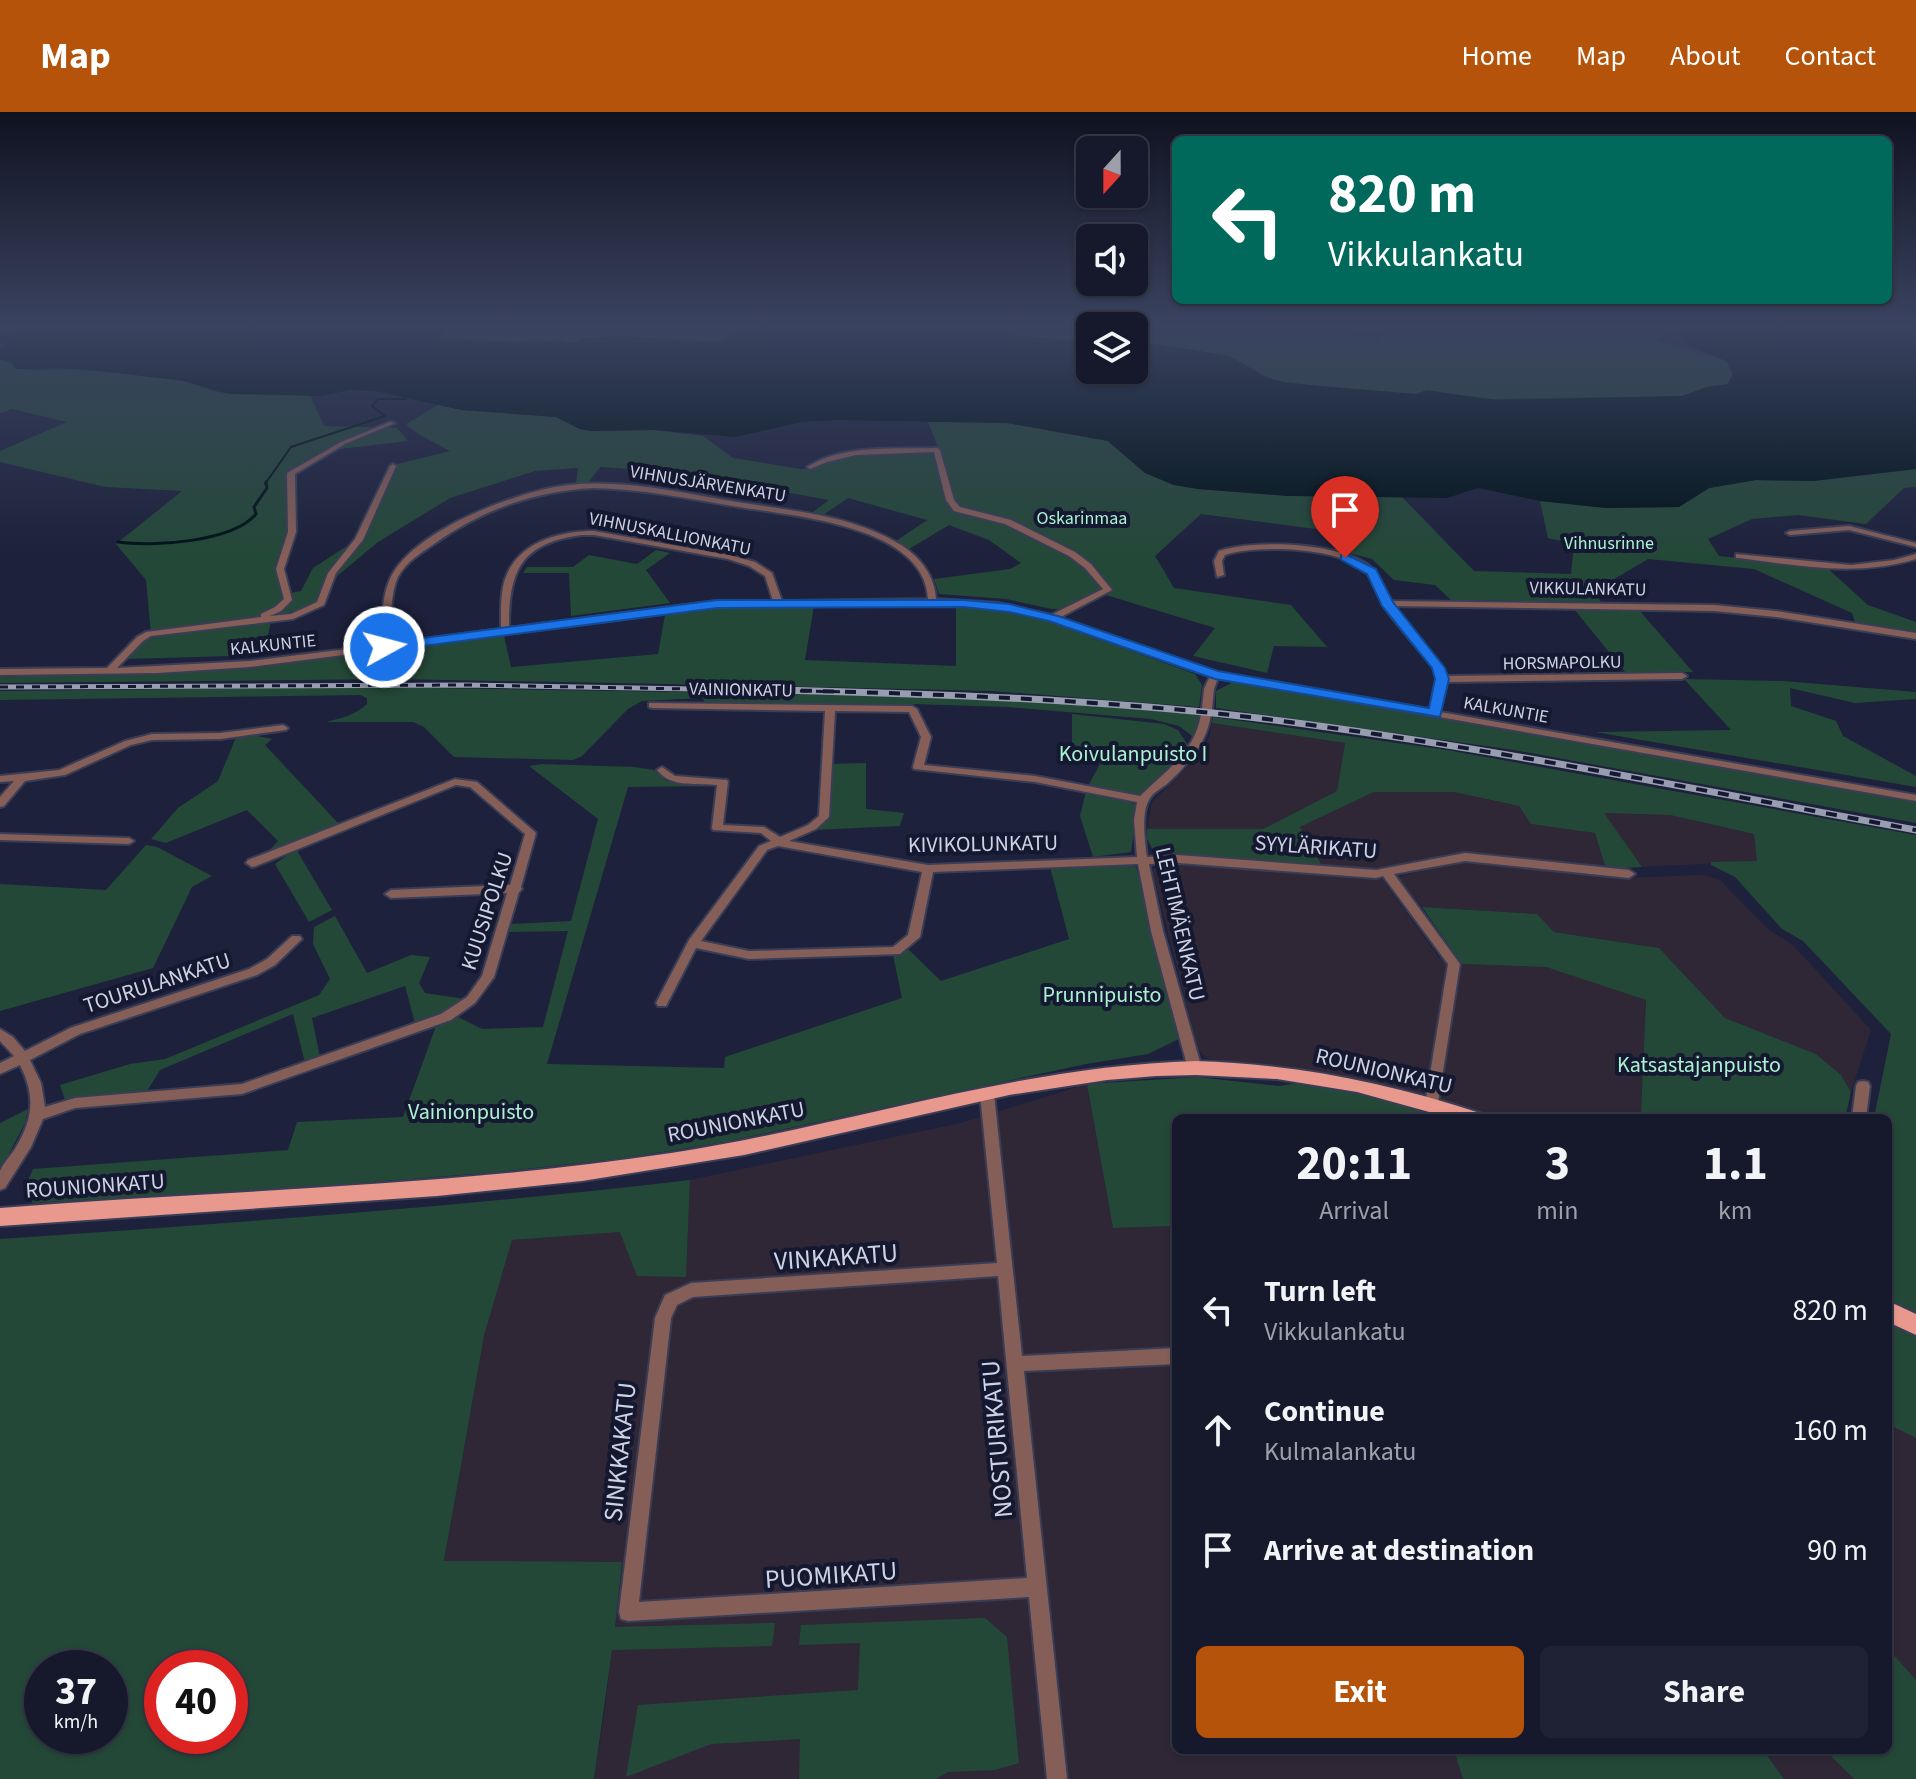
<!DOCTYPE html>
<html lang="en">
<head>
<meta charset="utf-8">
<style>
	:root { --surface:#16192c; --page:#1f2234; --text:#f1f3f6; --muted:#9ea0a9; --line:#353848; --accent:#b45309 }
	body { margin:0; font-family:"Source Sans 3",sans-serif; background:var(--page); color:var(--text); height:100vh; display:flex; flex-direction:column; font-size:30px; white-space:nowrap }
	* { box-sizing:border-box; margin:0 }
	p { font-size:26px; color:var(--muted) }
	.icon { flex:none; width:44px; height:44px; fill:none; stroke:currentColor; stroke-width:2; stroke-linecap:round; stroke-linejoin:round }
	.map { position:relative; flex:1; overflow:hidden }
	.side { position:absolute; left:1172px; top:1002px; width:720px; height:640px; display:flex; flex-direction:column; background:var(--surface); border-radius:12px; box-shadow:0 2px 6px #0004,0 0 0 2px var(--line) }
	.side>* { flex:none }
	.top-card { position:absolute; left:1172px; top:24px; width:720px; height:168px; border-radius:12px; box-shadow:0 2px 6px #0004,0 0 0 2px var(--line); background:#00695c; color:#fff; overflow:hidden }
	.needle { width:52px; rotate:201deg }
	.buttons { position:absolute; left:1076px; top:24px; display:grid; gap:16px }
	.buttons a { display:grid; place-items:center; width:72px; height:72px; border-radius:12px; background:var(--surface); box-shadow:0 2px 6px #0004,0 0 0 2px var(--line); font-size:40px }
	.speed { position:absolute; left:24px; top:1538px; display:flex; gap:16px; font-size:40px; font-weight:700; text-align:center }
	.speed>* { display:grid; place-content:center; width:104px; height:104px; border-radius:50%; background:var(--surface); box-shadow:0 2px 6px #0004,0 0 0 2px var(--line); line-height:1 }
	.speed small { font-size:20px; font-weight:400 }
	.speed .limit { border:12px solid #d22; background:#fff; color:#111 }
	.pin { position:absolute; display:grid; place-items:center; width:68px; height:68px; color:#fff; margin:-82px -34px; border-radius:50% 50% 50% 0; rotate:-45deg; box-shadow:0 0 8px #0007 }
	.pin .icon { rotate:45deg }
	.me { position:absolute; width:88px; margin:-44px; rotate:83deg; stroke-linejoin:round; filter:drop-shadow(0 0 6px #0008) }
	.turn { display:flex; align-items:center; gap:28px; height:168px; padding:0 24px; font-size:36px }
	.turn .icon { width:104px; height:104px; stroke-width:2.5 }
	.turn b { display:block; font-size:56px; line-height:68px }
	.eta { display:flex; justify-content:space-evenly; align-items:center; height:136px; text-align:center }
	.eta b { font-size:48px; font-weight:700; line-height:56px }
	.primary-button { display:flex; gap:16px; margin-top:auto; padding:16px 24px }
	.primary-button a { flex:1; height:92px; border-radius:12px; background:var(--accent); color:#fff; font-size:32px; font-weight:700; line-height:92px; text-align:center }
	.primary-button a+a { background:var(--page); color:var(--text) }
	ul { padding:0; list-style:none }
	li { display:flex; align-items:center; gap:24px; height:120px; padding:0 24px }
	li div { flex:1 }
	li b { display:block; font-size:30px }
	li em { font-style:normal }
	header { display:flex; align-items:center; gap:48px; box-sizing:border-box; height:112px; padding:0 40px; background:var(--accent); color:#fff }
	header strong { font-size:38px }
	nav { display:flex; gap:44px; margin-inline-start:auto; font-size:28px }
	.map>svg:first-child { display:block }
	.industrial { fill:#302736 }
	.green { fill:#244838; fill-rule:evenodd }
	.water { fill:#001218 }
	.lines { fill:none; stroke-linecap:round; stroke-linejoin:round }
	.stream-far2 { stroke:#001218; stroke-width:2 }
	.stream-far1 { stroke:#001218; stroke-width:3 }
	.stream { stroke:#001218; stroke-width:5 }
	.minor-casing { stroke:#393d56; stroke-width:4 }
	.major-casing { stroke:#393d56; stroke-width:4 }
	.minor { fill:#855e58; fill-rule:evenodd }
	.major { fill:#e8988c; fill-rule:evenodd }
	.rail-far1-casing { stroke:#989db0; stroke-width:5 }
	.rail-casing { stroke:#989db0; stroke-width:7 }
	.rail-far1 { stroke:#141830; stroke-width:3; stroke-dasharray:8; stroke-linecap:butt }
	.rail { stroke:#141830; stroke-width:4; stroke-dasharray:11; stroke-linecap:butt }
	.route { fill:#1a73e8; stroke:#114b97; stroke-width:2 }
	.labels { text-anchor:middle; dominant-baseline:central; stroke-width:8; stroke-linejoin:round; paint-order:stroke }
	.far-street-label { font-size:18px; fill:#ced3e4; stroke:#141830 }
	.far-park-label { font-size:18px; fill:#abf3d0; stroke:#141830 }
	.park-label { font-size:22px; fill:#abf3d0; stroke:#141830 }
	.street-label { font-size:22px; fill:#ced3e4; stroke:#141830 }
	.near-street-label { font-size:26px; fill:#ced3e4; stroke:#141830 }
</style>
</head>
<body>
<header>
<strong>Map</strong>
<nav><a>Home</a><a>Map</a><a>About</a><a>Contact</a></nav>
</header>
<div class="map">
<svg width="1916" height="1667" viewBox="0 0 1916 1667">
	<rect width="100%" height="100%" fill="#1d213b"/>
	<path class="industrial" d="M1212 611 1345 631 1337 679 1263 717H1147L1152 690 1191 652 1209 626Z
		M1374 680H1454L1519 694 1531 712 1595 721 1606 757 1469 741 1376 758 1322 754 1300 715Z
		M1603 701 1670 703 1754 722 1758 749 1642 755Z
		M1465 749 1501 751 1619 766 1704 763 1720 768 1769 818 1792 832 1871 918 1851 980 1841 963 1816 942 1725 906 1659 836 1554 820 1537 802 1422 795 1397 765Z
		M1161 752 1238 754 1382 767 1440 847 1462 852 1546 855 1646 888 1641 1002 1632 1006H1494L1366 969 1311 958 1217 950 1205 945 1198 937 1152 758Z
		M1087 972 1113 1116 1176 1114V1638H1454L1463 1667H594L605 1596 622 1450H444L484 1224 512 1128 620 1120 686 1165 690 1068 961 1011Z
		M1888 1312 1916 1326V1667H1784L1763 1638H1888Z"/>
	<path class="green" d="M0 212H198L160 215 62 213 0 224Z
		M440 212H786L760 214 716 230 620 224 584 226 572 231 534 227 520 230 442 226 441 221 447 213Z
		M964 212H1271L1308 220 1377 226 1372 228 1376 229 1395 217 1393 212H1424L1441 222 1507 220 1501 212H1677L1659 218 1666 224 1657 229 1724 247 1733 259 1728 272 1707 275 1682 284 1490 287 1435 280 1417 282 1347 278 1274 268 1229 244 1134 228V214H1090V230H1086L993 220Z
		M0 245 28 258 87 257 184 269 216 280 310 283 324 314 397 316 408 329 331 338 291 361 289 420 278 457 286 482 301 479 313 456 364 423 397 352 450 339 418 322 406 312 440 292 461 298 556 305 580 317 591 319 654 318 703 324 733 346 801 357H813L832 347 847 344 939 338 928 310 1007 311 1108 329 1145 361 1174 373 1198 377 1288 384H1401L1474 459 1571 462 1574 432 1548 426 1540 389 1606 396 1679 395 1709 376 1756 368 1813 369 1916 357V375L1904 376 1866 412 1798 403 1752 407 1708 427 1719 444 1826 455 1868 493 1916 510V521L1856 513 1852 501 1754 457 1648 447 1594 479 1601 490 1451 488 1435 473 1394 468 1372 447 1349 441 1346 421 1201 402 1155 444 1174 476 1291 493 1327 535 1274 534 1267 561 1193 544 1215 516 1096 480 1059 497H1052L1006 487 939 482 934 467 1010 457 1021 451 989 428 949 413 909 437 896 429 927 408 848 386 820 405 809 403 829 388 677 360 600 355 588 371 576 372 578 356 535 359 450 386 378 430 336 465 310 496 272 504 264 543 126 547 151 522 146 468 116 432 182 379 105 375 0 350V339L67 310 12 297 0 301Z
		M656 438 670 441 646 458 670 491 571 504 569 461H523L527 455H573L589 443 637 452Z
		M814 494 805 548 956 554V495L992 497 1048 509 1195 562 1202 573 1199 595 992 579 772 574 394 567 0 571V565L220 558 504 524 511 555 658 542 665 503 720 495Z
		M1574 497H1638L1693 560 1626 561Z
		M1684 567 1783 569 1916 580V587L1855 591 1790 576 1791 594 1836 609 1843 624 1916 664V675L1595 620 1731 618Z
		M1233 570 1916 690V711L1514 638 1216 596V579Z
		M366 575 980 585 1201 602 1199 618 1192 624 1179 614 1151 607 1007 595 913 592 898 595 705 592 703 586 642 589 628 597 582 644 573 648 454 645 424 615 413 610H326C342 606 355 603 367 592V586L360 583 0 588V579Z
		M1072 602 1164 612 1178 618 1189 635 1139 683 1088 674 1100 652 1072 631Z
		M1213 605 1447 638 1916 723V1201L1888 1187V1006H1874L1891 922 1803 829 1782 817 1735 765 1711 753V750L1757 749 1754 722 1670 703 1604 701 1642 755 1606 757 1595 721 1531 712 1519 694 1454 680H1374L1300 715 1322 754 1154 740 1147 727V717H1263L1337 679 1345 631 1212 611Z
		M253 623 272 627 265 633 339 712 265 743 278 729 247 698 166 731 151 727 178 696 218 669 236 625Z
		M866 651V697L904 701 900 714 813 718 821 712 831 652Z
		M542 652 634 655 654 658 667 669 718 674 628 675 547 952 724 956 725 945 902 886 893 843 909 838 941 869 1069 827 1050 755 1130 752 1136 755 1181 926 1148 942 1086 952 725 1030 624 1046 499 1060 334 1073 32 1091 33 1080 26 1073 33 1057 288 1038 297 1010 403 1005 436 914 458 905 482 917 543 915 568 819 509 820 511 812 571 809 598 707 529 654Z
		M1086 679 1135 692 1137 696 1131 740 1093 745 1080 704Z
		M146 733 157 735 212 764 192 775 153 856 0 899V772L106 778Z
		M296 737 332 798 309 810 275 752Z
		M1422 795 1537 802 1554 820 1659 836 1725 906 1816 942 1841 963 1851 980 1845 1006H1632L1641 1002 1646 888 1546 855 1462 852Z
		M335 804 367 861 411 843 430 845 419 871 425 881 465 887 443 902 415 911 405 874 312 906 320 945 305 951 293 902 160 958 146 981 65 988 60 973 130 952 165 947 319 883 330 867 313 832 314 815Z
		M1197 965 1279 974 1298 971 1346 978 1455 1006H1176V1114L1113 1116 1087 972Z
		M28 997 25 1011 0 1059V1011Z
		M690 1068 686 1165 637 1164 620 1120 512 1128 484 1224 444 1449 622 1450 615 1515 775 1511 772 1534 612 1538 594 1667H0V1127C230 1111 460 1095 690 1068ZM42 1556H110V1624H42ZM162 1556H230V1624H162Z
		M1888 1207 1916 1221V1326L1888 1312Z
		M985 1506 1007 1525 1019 1651 995 1658 948 1660 936 1667H799L800 1627 711 1632 626 1665 638 1593 858 1578 860 1531 799 1533 801 1513Z
		M1888 1537 1916 1568V1667H1854L1825 1638H1888Z
		M1454 1638H1763L1784 1667H1463Z"/>
	<path class="water" d="M120 212 160 215 199 212H440L448 213 441 221 442 226 520 230 561 228 572 231 584 226 620 224 716 230 760 214 786 212H964L1020 224 1090 230V258H1134V228L1229 244 1265 265 1286 271 1417 282 1426 278 1495 288 1682 284 1707 275 1728 272 1733 262 1728 253 1730 251 1691 234 1681 226 1680 217 1688 212H1916V357L1813 369 1756 368 1709 376 1679 395 1606 396 1540 389 1478 376 1447 386 1288 384 1198 377 1174 373 1145 361 1108 329 1007 311 837 308 802 310 735 325 654 318 591 319 580 317 556 305 461 298 375 279 351 278 319 284 228 282 184 269 117 261 63 256 15 257 13 252 0 247V236L8 232 0 230V224L62 213Z"/>
	<g class="lines">
		<path class="stream-far2" d="M265 372 291 335 385 304 372 294 378 287H406"/>
		<path class="stream-far1" d="M118 430C153 435 233 430 256 402L254 395 267 376 266 370"/>
		<path class="stream" d="M1700 948H1718"/>
		<defs>
			<path id="minor" d="M390 310 395 311 345 332 295 362 296 420 284 457 292 488 281 499 270 504 291 502 317 490 328 461 355 427 390 354 393 352 396 354 363 428 336 461 324 493 293 507 151 524 143 529 117 556 250 549 380 533C382 511 381 481 393 461 420 416 518 379 568 373 625 367 682 381 737 390 792 399 853 403 901 433 920 445 935 464 936 487L998 491 1051 503 1103 477 1085 456 1069 444 1005 412 954 399 946 388 934 340 856 343 827 350 810 357 807 355C843 332 895 337 937 336L940 338 954 388 960 395 1011 408 1075 440 1091 452 1112 478 1059 506 1217 561 1431 598 1437 567 1435 556C1418 536 1399 517 1384 494 1378 484 1376 469 1368 461 1344 435 1256 432 1225 443L1222 449 1224 463 1217 465 1214 449 1219 439C1255 427 1342 430 1372 456 1381 464 1384 477 1390 489L1714 493 1776 499 1916 521V527L1776 505 1714 499 1393 494 1442 554 1446 564 1682 561 1687 564 1682 567 1446 570 1440 600 1916 683V689L1218 566 1214 577 1212 597 1208 600 1211 602C1207 631 1189 651 1168 671 1162 676 1152 681 1149 688 1141 701 1145 730 1147 745L1178 743 1376 758 1465 741 1629 758 1635 762 1629 766 1465 749 1394 762 1460 852 1437 997 1432 998 1427 997 1425 993 1448 852 1383 764 1376 766 1178 751 1149 752 1163 819 1202 957 1200 961H1190L1188 957 1151 819 1138 752 933 760 920 825 900 842 749 847 696 836 666 894H658L656 891 689 828 759 734 771 729 761 721 713 718 712 716 717 673C697 671 671 676 657 658L662 655 675 664 727 668 728 670 723 713 764 715 780 725 808 713 819 704 825 599 652 596 649 595V591L912 594 917 597 931 625 924 653 1035 664 1140 684C1166 658 1195 641 1201 602L1205 599 1202 597 1204 577 1210 564 1040 505 998 497 932 492 717 495 250 555 157 561 0 563V557L107 556 137 525 146 520 261 505V502L275 495 284 487 276 457 288 420 287 361 341 330ZM593 376C643 377 690 387 739 395 792 404 925 413 928 487L782 489 772 461 755 450 729 443 594 419C559 419 518 430 505 467 500 483 501 501 501 517L389 532C391 513 390 482 398 465 406 450 421 441 434 432 482 398 534 379 593 376ZM582 423H594L728 447 749 454 765 464 773 489H717L509 516C509 459 520 431 582 423ZM835 599 909 600 921 625 913 655 914 657 1035 670 1137 690 1134 708 1137 745 928 753 789 729 816 717 829 705ZM778 734 922 760 908 823 893 835 749 839 701 829 767 738Z
				M1849 414 1916 431V435L1849 418 1790 423 1786 421 1790 419Z
				M1736 442 1851 453 1894 448 1916 442V447C1857 465 1799 454 1739 446H1736Z
				M283 613 288 616 286 618 220 627 152 628 131 633 65 663 25 669 4 694 0 695V685L14 669 0 670V664L59 658 125 629 152 622 220 621Z
				M455 667 477 670 536 721 521 775 522 777 519 780 494 865 475 891 451 908 242 982 75 996 43 1007 31 1035 5 1076 0 1078C0 1072 0 1064 0 1059 3 1052 10 1044 15 1037 33 1007 36 985 20 953L0 962V951L14 944 0 929V917L13 925 25 939 70 916 249 857 267 847 292 824H300L302 827 275 853 257 863 80 922 30 948 41 971 45 995 75 986 242 972 441 902 467 885 482 864 507 781 391 786 385 782 391 778 510 773 525 722 470 675 456 673 256 754 252 755 246 751 248 748Z
				M0 722 129 726 134 729 129 732 0 728Z
				M1863 969 1868 970 1870 974 1866 1006H1852L1856 974 1858 970Z
				M987 977 992 978 994 982 1022 1244 1176 1236V1252L1024 1259 1067 1667H1047L1029 1485 628 1509 621 1507 619 1500 655 1206 665 1183 691 1171 997 1151 980 982 982 978ZM998 1164 1027 1466 639 1490 671 1206 677 1193 693 1185Z"/>
			<path id="major" d="M1196 949C1294 952 1386 970 1480 1001L1482 1006H1451L1357 980 1277 967 1196 963 1156 964 1107 968 1009 983 744 1043 582 1069 437 1084 0 1114V1096C224 1078 448 1075 671 1041 847 1014 1016 954 1196 949Z
				M1888 1189 1916 1202V1223L1888 1210Z"/>
		</defs>
		<use href="#minor" class="minor-casing"/>
		<use href="#major" class="major-casing"/>
		<use href="#minor" class="minor"/>
		<use href="#major" class="major"/>
		<defs>
			<path id="rail-far1" d="M0 575 466 573 857 580"/>
			<path id="rail" d="M779 578C936 582 1093 587 1249 605 1473 632 1694 677 1916 718"/>
		</defs>
		<use href="#rail-far1" class="rail-far1-casing"/>
		<use href="#rail" class="rail-casing"/>
		<use href="#rail-far1" class="rail-far1"/>
		<use href="#rail" class="rail"/>
	</g>
	<linearGradient id="sky" x2="0" y2="1"><stop stop-color="#101220"/><stop offset="0.48" stop-color="#3a4360"/><stop offset="1" stop-color="#3a4360" stop-opacity="0"/></linearGradient>
	<rect width="1916" height="445" fill="url(#sky)"/>
	<path class="route" d="M1345 442 1376 457 1393 490 1445 556 1449 567 1440 605 1215 567 1049 509 1009 500 964 495 717 496 384 539 377 535 384 531 717 488H964L1009 492 1058 504 1218 559 1429 596 1435 567 1432 556 1382 494 1367 462 1341 448V443Z"/>
	<g class="labels">
		<g class="far-street-label">
			<text transform="translate(708 372) rotate(9)">VIHNUSJÄRVENKATU</text>
			<text transform="translate(670 422) rotate(11)">VIHNUSKALLIONKATU</text>
			<text transform="translate(1588 477) rotate(1)">VIKKULANKATU</text>
			<text transform="translate(273 533) rotate(-6)">KALKUNTIE</text>
			<text transform="translate(1562 551) rotate(-1)">HORSMAPOLKU</text>
			<text transform="translate(741 578) rotate(1)">VAINIONKATU</text>
			<text transform="translate(1506 598) rotate(10)">KALKUNTIE</text>
		</g>
		<g class="far-park-label">
			<text x="1082" y="406">Oskarinmaa</text>
			<text x="1609" y="431">Vihnusrinne</text>
		</g>
		<g class="park-label">
			<text x="1133" y="642">Koivulanpuisto I</text>
			<text x="1102" y="883">Prunnipuisto</text>
			<text x="1699" y="953">Katsastajanpuisto</text>
			<text x="471" y="1000">Vainionpuisto</text>
		</g>
		<g class="street-label">
			<text transform="translate(983 732) rotate(-1)">KIVIKOLUNKATU</text>
			<text transform="translate(1316 735) rotate(4)">SYYLÄRIKATU</text>
			<text transform="translate(487 799) rotate(-72)">KUUSIPOLKU</text>
			<text transform="translate(1180 812) rotate(77)">LEHTIMÄENKATU</text>
			<text transform="translate(157 871) rotate(-18)">TOURULANKATU</text>
			<text transform="translate(1384 959) rotate(13)">ROUNIONKATU</text>
			<text transform="translate(736 1010) rotate(-11)">ROUNIONKATU</text>
			<text transform="translate(95 1074) rotate(-4)">ROUNIONKATU</text>
		</g>
		<g class="near-street-label">
			<text transform="translate(836 1145) rotate(-4)">VINKAKATU</text>
			<text transform="translate(997 1327) rotate(-95)">NOSTURIKATU</text>
			<text transform="translate(620 1340) rotate(-84)">SINKKAKATU</text>
			<text transform="translate(831 1463) rotate(-4)">PUOMIKATU</text>
		</g>
	</g>
</svg>
<div class="buttons">
<a><svg class="needle" viewBox="-14 -14 28 28"><path d="M0-13l5 13h-10z" fill="#e53935"/><path d="M0 13l5-13h-10z" fill="#9ea0a9"/></svg></a>
<a><svg class="icon" aria-label="sound" viewBox="0 0 24 24"><path d="M4 9h4l5-4v14l-5-4H4zM17 9q2 3 0 6"/></svg></a>
<a><svg class="icon" aria-label="layers" viewBox="0 0 24 24"><path d="M12 4l9 5-9 5-9-5zM3 14l9 5 9-5"/></svg></a>
</div>
<div class="speed"><div>37<small>km/h</small></div><div class="limit">40</div></div>
<div class="pin" style="left:1345px;top:446px;background:#d93025"><svg class="icon" aria-label="arrive" viewBox="0 0 24 24"><path d="M6 21V4h12l-3 4 3 4H6"/></svg></div>
<svg class="me" style="left:384px;top:535px" viewBox="-20 -20 40 40"><circle r="17" fill="#1a73e8" stroke="#fff" stroke-width="3"/><path d="M0-11L8 9 0 5-8 9z" fill="#fff"/></svg>
<div class="top-card">
<div class="turn"><svg class="icon" aria-label="left" viewBox="0 0 24 24"><path d="M17 20v-9H6M10 6l-5 5 5 5"/></svg><div><b>820 m</b>Vikkulankatu</div></div>
</div>
<section class="side">
<div class="eta">
<div><b>20:11</b><p>Arrival</p></div>
<div><b>3</b><p>min</p></div>
<div><b>1.1</b><p>km</p></div>
</div>
<ul>
<li><svg class="icon" aria-label="left" viewBox="0 0 24 24"><path d="M17 20v-9H6M10 6l-5 5 5 5"/></svg><div><b>Turn left</b><p>Vikkulankatu</p></div><em>820 m</em></li>
<li><svg class="icon" aria-label="ahead" viewBox="0 0 24 24"><path d="M12 20V5M6 11l6-6 6 6"/></svg><div><b>Continue</b><p>Kulmalankatu</p></div><em>160 m</em></li>
<li><svg class="icon" aria-label="arrive" viewBox="0 0 24 24"><path d="M6 21V4h12l-3 4 3 4H6"/></svg><div><b>Arrive at destination</b></div><em>90 m</em></li>
</ul>
<div class="primary-button"><a>Exit</a><a>Share</a></div>
</section>
</div>
</body>
</html>
